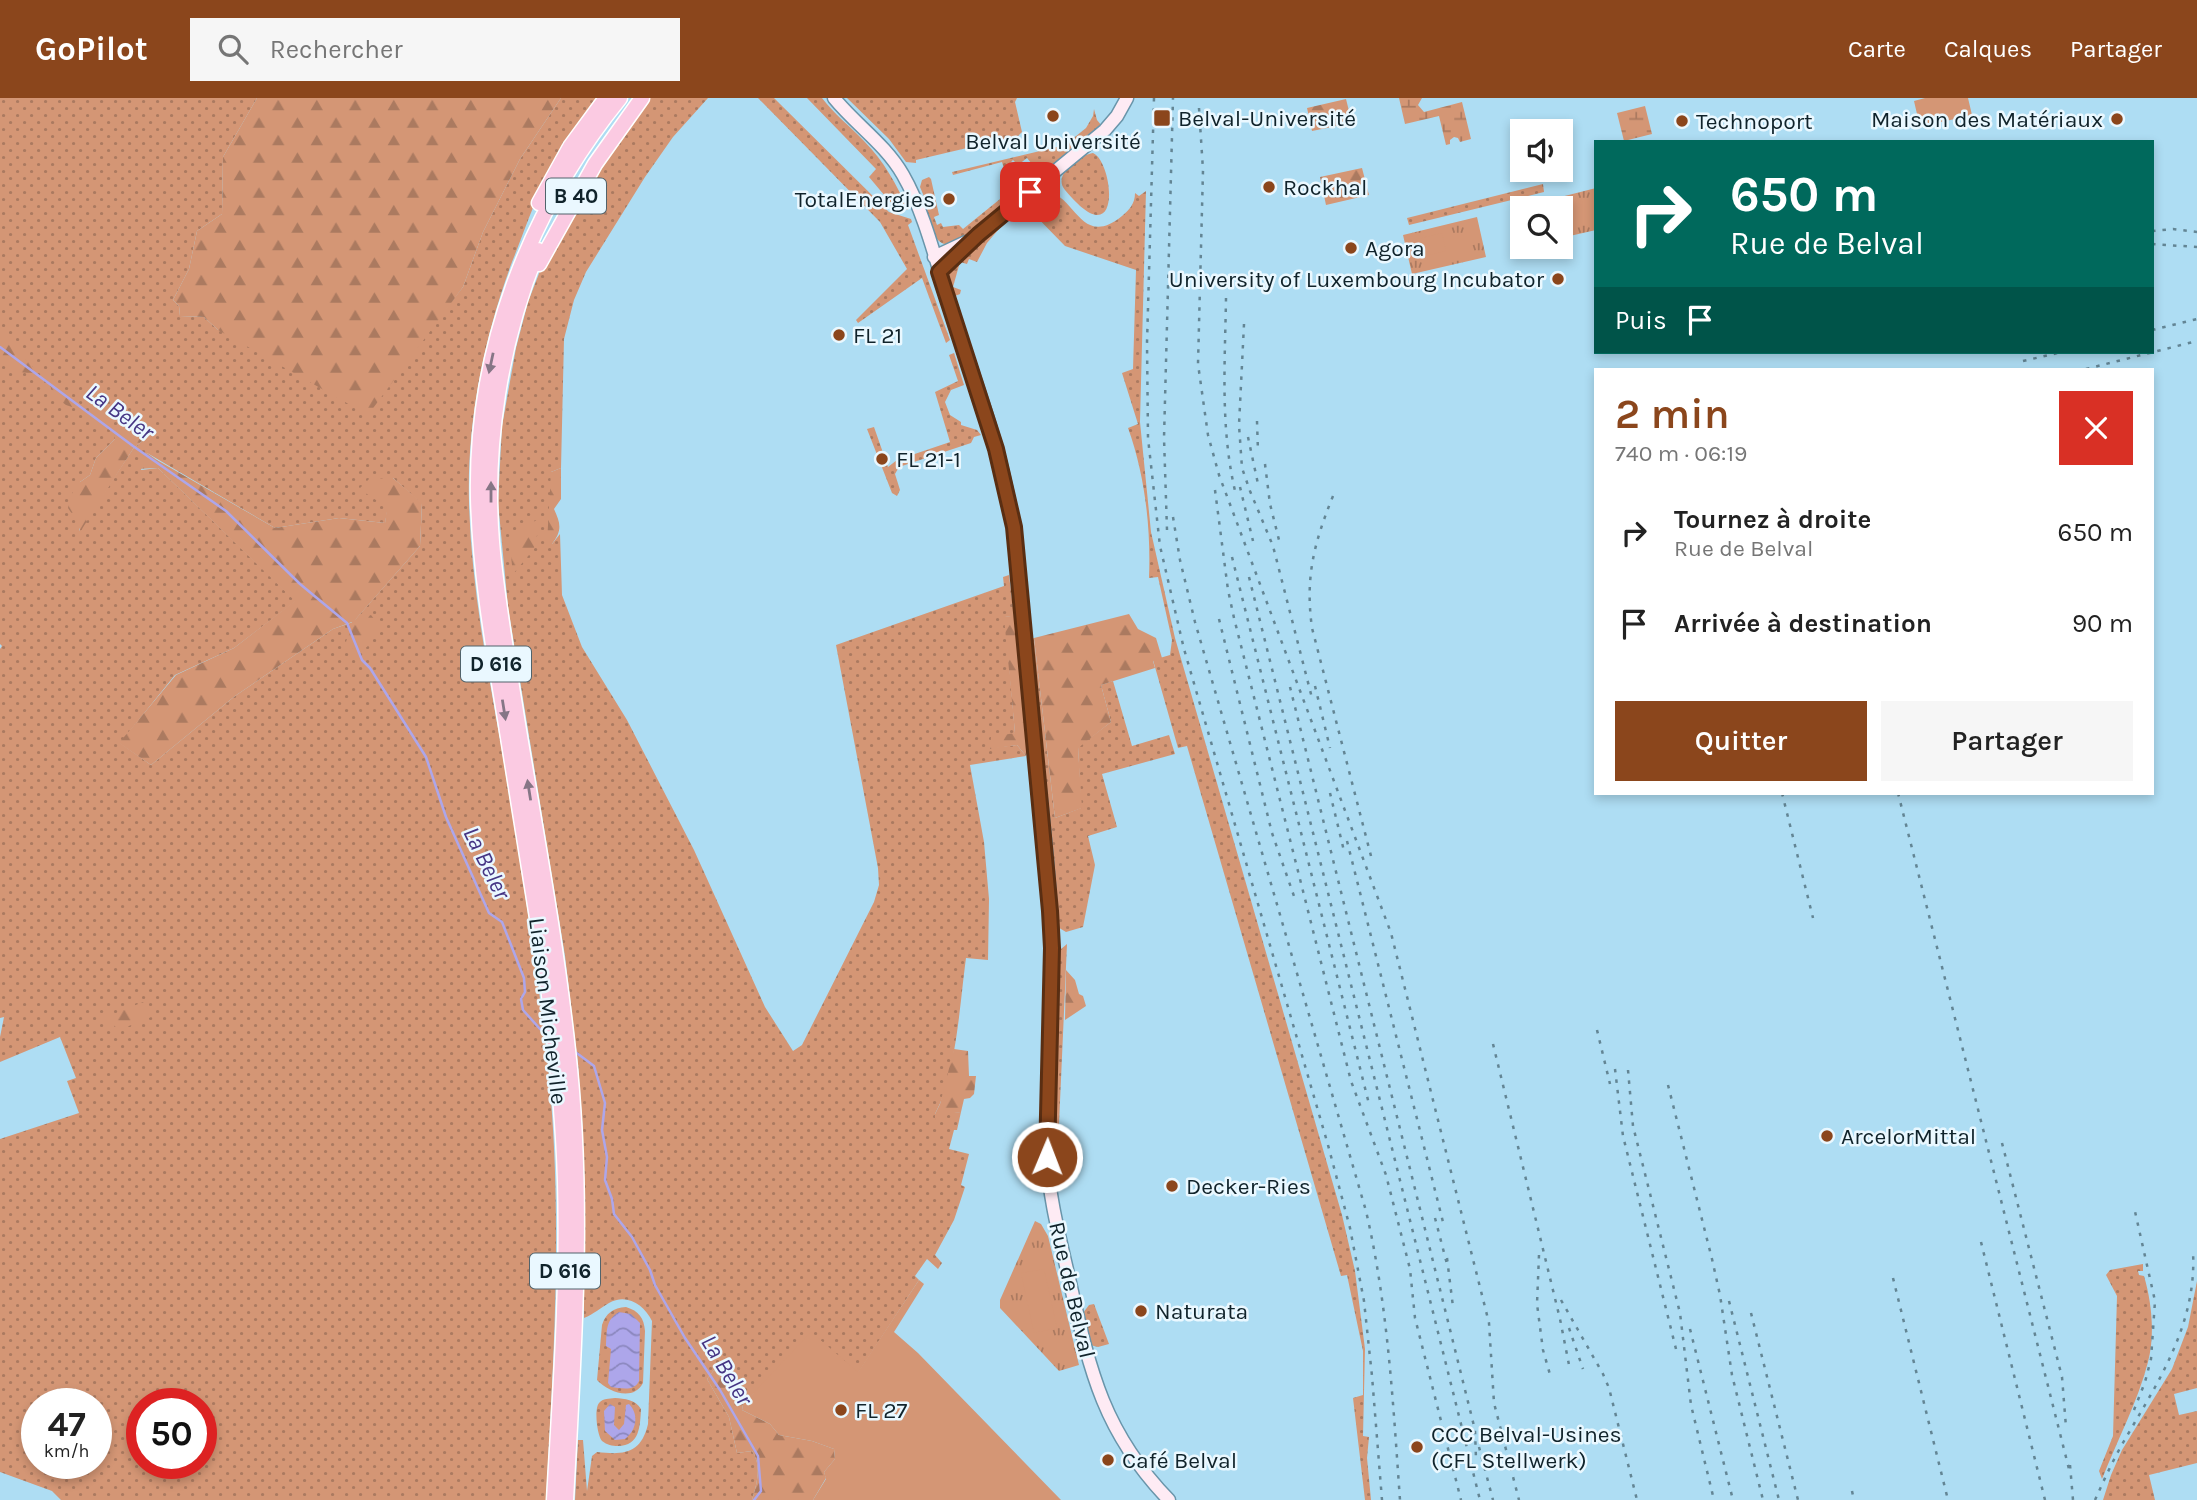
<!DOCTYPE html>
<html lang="fr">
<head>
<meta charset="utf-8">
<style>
	:root { --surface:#fff; --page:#f6f6f6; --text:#222; --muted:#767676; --accent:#8b461c }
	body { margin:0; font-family:Karla,sans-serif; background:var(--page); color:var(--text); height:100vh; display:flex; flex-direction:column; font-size:26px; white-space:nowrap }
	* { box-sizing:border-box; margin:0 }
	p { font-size:23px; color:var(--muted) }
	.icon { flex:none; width:38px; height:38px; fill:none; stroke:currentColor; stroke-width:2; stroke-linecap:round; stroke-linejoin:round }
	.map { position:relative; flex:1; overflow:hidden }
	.details { position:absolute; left:1594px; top:270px; width:560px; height:427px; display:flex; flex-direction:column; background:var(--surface); border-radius:0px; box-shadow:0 4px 10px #0003 }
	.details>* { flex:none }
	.banner { position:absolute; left:1594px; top:42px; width:560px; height:214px; border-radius:0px; box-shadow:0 4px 10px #0003; background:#00695c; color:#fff; overflow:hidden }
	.tools { position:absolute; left:1510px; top:21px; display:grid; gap:14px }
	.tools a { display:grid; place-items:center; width:63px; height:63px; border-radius:0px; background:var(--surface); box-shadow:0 4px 10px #0003; font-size:35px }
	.speed { position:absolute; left:21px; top:1290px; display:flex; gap:14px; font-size:35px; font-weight:700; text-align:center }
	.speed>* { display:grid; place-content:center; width:91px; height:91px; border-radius:50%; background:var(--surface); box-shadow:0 4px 10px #0003; line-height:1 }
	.speed small { font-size:18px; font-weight:400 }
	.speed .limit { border:10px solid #d22; background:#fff; color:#111 }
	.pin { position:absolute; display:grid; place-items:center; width:60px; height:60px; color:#fff; margin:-30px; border-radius:14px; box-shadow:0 4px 10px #0006 }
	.me { position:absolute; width:77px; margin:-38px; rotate:1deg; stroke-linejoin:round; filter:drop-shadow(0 0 5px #0008) }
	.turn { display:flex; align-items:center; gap:24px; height:147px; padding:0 21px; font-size:32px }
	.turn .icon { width:91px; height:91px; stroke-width:2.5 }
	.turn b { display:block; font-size:49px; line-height:60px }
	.then { display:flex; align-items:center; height:66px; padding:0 21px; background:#0003; gap:14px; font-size:26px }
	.round { display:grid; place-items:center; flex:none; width:74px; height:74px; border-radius:0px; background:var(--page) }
	.overview { display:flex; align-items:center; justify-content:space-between; height:119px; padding:0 21px }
	h1 { font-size:42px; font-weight:600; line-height:52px; color:var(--accent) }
	.action { display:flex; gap:14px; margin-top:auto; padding:14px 21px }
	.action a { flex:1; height:80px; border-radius:0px; background:var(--accent); color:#fff; font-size:28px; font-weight:600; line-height:80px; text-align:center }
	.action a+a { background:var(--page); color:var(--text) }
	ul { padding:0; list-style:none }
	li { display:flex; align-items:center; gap:21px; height:91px; padding:0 21px }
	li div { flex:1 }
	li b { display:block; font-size:26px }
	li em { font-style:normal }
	header { display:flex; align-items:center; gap:42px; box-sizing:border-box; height:98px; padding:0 35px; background:var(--accent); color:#fff }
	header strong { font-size:33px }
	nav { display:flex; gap:38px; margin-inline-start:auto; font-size:24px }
	.search { width:490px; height:63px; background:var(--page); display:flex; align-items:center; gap:18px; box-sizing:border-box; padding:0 24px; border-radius:0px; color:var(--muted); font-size:26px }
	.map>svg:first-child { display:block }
	.grass { fill:url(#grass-dots); fill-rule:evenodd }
	.forest { fill:url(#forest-firs) }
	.wetland { fill:url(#wetland-marsh) }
	.park { fill:url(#park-tufts) }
	.garden { fill:#d49675 }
	.water { fill:url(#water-waves) }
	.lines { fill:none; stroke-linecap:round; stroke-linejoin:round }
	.stream { stroke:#ada6ea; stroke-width:2.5 }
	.secondary-casing { stroke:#6995aa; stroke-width:15 }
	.trunk-casing { stroke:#fff; stroke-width:17 }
	.secondary { stroke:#feebf4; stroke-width:12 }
	.trunk { stroke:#fbcae2; stroke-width:14 }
	.rail { stroke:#638594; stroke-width:2.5; stroke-dasharray:3.5 7; stroke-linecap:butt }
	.oneway { fill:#867686 }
	.route-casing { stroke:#5a2e12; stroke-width:18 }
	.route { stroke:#8b461c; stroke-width:12 }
	.poi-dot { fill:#8b461c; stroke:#eaf8ff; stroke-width:2.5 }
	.labels { text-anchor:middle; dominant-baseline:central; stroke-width:5; stroke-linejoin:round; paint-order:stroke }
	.shield { fill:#eaf8ff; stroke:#51636b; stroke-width:2 }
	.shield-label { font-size:21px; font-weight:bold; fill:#10232b }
	.poi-label { font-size:23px; fill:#10232b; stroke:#eaf8ff; text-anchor:start }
	.street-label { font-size:23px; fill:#10232b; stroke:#eaf8ff }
	.water-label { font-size:24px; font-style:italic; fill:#453584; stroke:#eaf8ff }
</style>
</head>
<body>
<header>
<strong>GoPilot</strong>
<div class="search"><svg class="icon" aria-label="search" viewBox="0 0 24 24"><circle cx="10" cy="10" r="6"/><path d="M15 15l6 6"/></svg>Rechercher</div>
<nav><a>Carte</a><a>Calques</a><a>Partager</a></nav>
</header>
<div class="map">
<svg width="2197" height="1402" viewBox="0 0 2197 1402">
	<defs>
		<pattern id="grass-dots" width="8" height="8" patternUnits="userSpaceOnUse" patternTransform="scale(1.75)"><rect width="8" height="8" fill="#d49675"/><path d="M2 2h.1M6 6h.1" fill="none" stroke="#ab7a60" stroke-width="1.8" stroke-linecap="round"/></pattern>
		<pattern id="forest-firs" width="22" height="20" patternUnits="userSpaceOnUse" patternTransform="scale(1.75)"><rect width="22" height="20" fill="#d49675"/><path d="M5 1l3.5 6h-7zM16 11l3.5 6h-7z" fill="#ab7a60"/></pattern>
		<pattern id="wetland-marsh" width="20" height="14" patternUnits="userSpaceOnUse" patternTransform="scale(1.75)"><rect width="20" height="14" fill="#d49675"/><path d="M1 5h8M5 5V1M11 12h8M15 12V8" fill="none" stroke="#ab7a60"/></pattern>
		<pattern id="park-tufts" width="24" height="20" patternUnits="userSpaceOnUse" patternTransform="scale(1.75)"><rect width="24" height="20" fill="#d49675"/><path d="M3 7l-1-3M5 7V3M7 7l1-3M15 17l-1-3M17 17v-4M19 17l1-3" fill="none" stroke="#ab7a60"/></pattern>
		<pattern id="water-waves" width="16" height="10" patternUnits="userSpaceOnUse" patternTransform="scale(1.75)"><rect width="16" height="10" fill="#ada6ea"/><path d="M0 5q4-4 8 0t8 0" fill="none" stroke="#8b87be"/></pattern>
	</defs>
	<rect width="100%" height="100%" fill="#aeddf3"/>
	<path class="grass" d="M0 0H257L223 59 222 116 197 133 189 171 173 202 179 208 180 218 204 219 218 232 419 245 463 189 483 134 520 61 561 0H603C584 27 561 54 545 83 532 109 523 137 512 164 484 240 467 322 469 404 471 486 487 567 501 647 518 754 537 861 548 969 563 1114 554 1257 546 1402H61L52 1393 0 1374V1041L79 1015 67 983 76 980 60 939 0 964V939L4 919 0 920V551L2 548 0 546ZM115 341 142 343 133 351 79 433 80 384 90 377 96 360ZM147 355 275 430 339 420 385 425 393 380 422 406 420 448 353 524 333 531 235 598 151 667 120 645 175 577 234 550 296 503 158 370 141 372ZM37 1306H96V1365H37ZM142 1306H201V1365H142Z
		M646 0H708L673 39 645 79 586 174 574 202 564 241 561 370 551 374 552 446 560 436 562 497 582 549 627 622 694 752 765 909 793 953 802 947 874 804 879 787 878 770 836 547 1004 488 1003 479 1009 477 1014 518 1005 519 1015 635 990 650 1017 647 1026 658 970 667 984 744 989 801 988 862 966 860C960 904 956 978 935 1016L961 1014 957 1032H954L949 1051 969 1056 961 1087 965 1089 954 1122 935 1157 942 1165 938 1171 927 1161 915 1178 919 1182 858 1275 754 1295 743 1306 714 1272 707 1281 729 1319 737 1355 752 1353C762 1367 757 1386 752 1402H575L578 1342H583L587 1393 592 1358 597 1354C624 1357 641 1356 648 1326L652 1223C644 1207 627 1195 609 1205 600 1210 594 1216 584 1220L583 1035 578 966 565 858 508 509 498 404 502 328 516 250 528 204 540 173 576 106Z
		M758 0H774L889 114 911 121 912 124 908 127 950 242 946 245 922 180 858 225 856 222 907 171 880 124Z
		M807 0H822C834 16 850 28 864 43 884 63 897 87 908 112L890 104 869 79 876 71Z
		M847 0H1017L1015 4 1022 34 1018 38 916 62V65L906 64 889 41Z
		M1094 11 1097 22 1102 28 971 136C940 156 937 145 925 116L928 108 920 89 922 82 929 79 931 81 939 117 934 119 937 127 941 125 943 129 959 127 963 131 1031 76 1027 70 1032 66 1027 60 1018 67 1013 62 1004 71 1002 64 953 77 952 74 1065 47 1086 30 1093 18Z
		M1093 55C1114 64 1123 162 1065 92 1052 77 1079 57 1093 55Z
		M1543 86 1544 94 1409 127 1407 120Z
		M1146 93 1140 324 1151 434 1175 540 1342 1117 1355 1173 1365 1251 1363 1338 1369 1339 1367 1360 1371 1402H1365L1353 1300 1363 1297V1253L1347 1177 1341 1178 1187 648 1178 650 1153 562 1170 557 1172 542 1158 479 1149 480C1151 430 1145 377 1128 330L1138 326 1122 275 1133 271 1136 172 1065 148 1024 106C1029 102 1036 94 1043 94 1075 91 1079 153 1122 118 1129 112 1135 106 1135 95L1139 98Z
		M1002 123 1004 125 987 145 977 164 969 161 967 166 960 164 953 189 961 192 960 196 955 198 952 196C949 189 946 182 949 174 955 159 989 134 1002 123Z
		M954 255 964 287 951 292 945 304 950 317 961 324V327L977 332 981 337 974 339 971 345 899 369 895 376 900 392 897 398 892 395 867 331 874 329 888 369 897 362 950 344 935 294 958 283 949 257Z
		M1034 540 1055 720 1081 710 1078 649 1111 624 1101 587 1113 583 1132 648 1169 637 1175 656 1102 676 1117 729 1088 738 1095 767 1083 829 1066 834 1056 828 1059 825 1031 541Z
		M1067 846 1058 1049 1055 1047 1051 1036 1056 884 1061 851Z
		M2143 1166V1173H2138L2139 1177 2144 1178C2152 1205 2155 1237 2148 1264 2138 1303 2117 1343 2102 1381L2099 1373 2113 1338 2117 1198 2106 1177 2110 1172Z
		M2197 1183V1290L2174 1296 2179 1317 2197 1313V1365L2149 1377 2155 1402H2103L2111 1377 2122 1352 2172 1271 2188 1229Z
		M1094 1206 1109 1246 1098 1249 1090 1247 1083 1215 1089 1207Z
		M626 1209C639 1213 644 1220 645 1233L643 1285C634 1303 609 1295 597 1282L602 1227C606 1215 613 1210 626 1209Z
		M615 1300C625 1301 635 1301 641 1311 640 1328 640 1348 618 1348 612 1348 607 1347 602 1343 597 1337 594 1311 599 1305 603 1300 609 1301 615 1300Z"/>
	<path class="forest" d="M257 0H561L520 61 483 134 463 189 368 317 218 232 204 219 180 218 179 208 173 202 189 171 197 133 222 116 223 59Z
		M1346 1 1352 25 1312 33 1307 10Z
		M1362 70 1369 97 1326 107 1320 79Z
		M0 214 2 217 1 235 36 272 37 276 8 273 0 256Z
		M50 288C67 293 76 300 87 314L105 311 110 318 112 332 122 331 126 326 135 325 145 335 142 343 133 351 80 434 78 425 68 410 71 397 80 384 90 377 96 360 115 341 112 332 98 327 87 314 66 307 58 301Z
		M147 355 157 362 275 430 339 420 385 425 387 409 359 391 369 381 393 380 422 405 420 448 355 522 371 517 379 527 370 546 358 557 346 544 352 524 333 531 235 598 151 667 119 645 176 577 234 550 295 503 158 370 137 371Z
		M561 370V401L554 411C561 426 562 433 552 446L547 445 551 374Z
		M541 419 534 451 513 476 509 440Z
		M1129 516 1138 531 1156 540 1162 560 1153 563 1155 570 1101 587 1111 624 1078 650 1082 710 1055 720 1034 540Z
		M1018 517 1029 648 1026 658 1017 647 990 651 991 639 1015 635 1004 519Z
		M1066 872 1075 882 1079 896 1083 898 1086 908 1065 922Z
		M143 904 151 919 119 932 109 923 93 928 92 925Z
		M954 951 968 953 969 978H976L974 996 970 1000 964 1001 961 1014 948 1016 944 1024 935 1021V1016L940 1006Z
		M714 1272 743 1306 742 1312 770 1326 779 1337 812 1343 834 1351 835 1361 824 1374 826 1380 813 1402H752C757 1386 762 1367 752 1353L737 1355 729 1319 707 1281Z"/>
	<path class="wetland" d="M1422 0 1418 7 1424 14 1462 4 1471 41 1460 44 1458 40 1454 39 1450 42V46L1446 47 1439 18 1405 26 1399 0Z
		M1645 8 1652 36 1624 43 1617 15Z"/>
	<path class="park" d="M1596 90V132L1561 140V110H1547L1545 103Z
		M1477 119 1486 159 1412 176 1403 137Z
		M1035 1123 1041 1126 1048 1138 1079 1267 1059 1273 1000 1210V1202Z"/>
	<path class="garden" d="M1925 0H1968L1972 17 1920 29 1914 3Z
		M1442 135 1446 153 1414 161 1409 143Z
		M1044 1171 1057 1230 1034 1235 1021 1175Z
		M919 1182 924 1186 894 1234 918 1255 1061 1402H813L826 1381 824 1374 835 1361 834 1351 812 1343 779 1337 770 1326 742 1312 743 1306 811 1234 858 1274Z"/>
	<path class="water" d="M619 1214 631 1216 640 1225 639 1283C634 1294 621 1290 611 1289L608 1285 611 1251 606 1248C607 1234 605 1222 619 1214Z
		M610 1306 615 1309 614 1327 619 1332 624 1326 626 1307 629 1306C639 1316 637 1332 625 1341L615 1342 605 1333 604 1313Z"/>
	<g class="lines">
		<path class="stream" d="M0 249 133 348 226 413 300 486 347 525 362 562 370 570 426 659 446 719 489 815 502 824 524 880 525 894 521 901 523 912 540 931 548 936
			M574 953 594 968 605 1005 602 1032 607 1059 605 1082 612 1101 614 1116 632 1139 650 1172 655 1187 685 1240 720 1292 758 1358 761 1393 754 1402"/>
		<defs>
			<path id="secondary" d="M834 0C856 27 885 46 903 77 926 117 938 172 953 217 972 275 995 334 1007 394 1020 455 1021 517 1027 578 1036 664 1048 750 1052 837 1054 893 1049 951 1048 1007 1047 1025 1046 1042 1047 1059 1049 1099 1059 1137 1068 1176 1089 1268 1101 1332 1169 1402
				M934 159 966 144
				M939 174 978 137 1105 32 1117 18 1127 0"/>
			<path id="trunk" d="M539 105 570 49 606 0
				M538 152C501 242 484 347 492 444 497 503 508 562 517 620 535 730 556 841 568 952 585 1102 574 1252 566 1402
				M539 166 595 66 642 0
				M554 1402C560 1296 568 1190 565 1083 563 1016 556 949 547 882 533 795 519 708 505 621 493 548 480 475 478 400 475 254 528 113 620 0"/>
		</defs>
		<use href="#secondary" class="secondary-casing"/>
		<use href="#trunk" class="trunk-casing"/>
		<use href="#secondary" class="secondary"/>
		<use href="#trunk" class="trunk"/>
		<path class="rail" d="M1154 0 1147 245 1148 340 1160 448 1184 551 1328 1047 1350 1130 1364 1203 1372 1278 1382 1402
			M1199 10 1203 72 1198 266 1208 337 1219 377 1391 835 1489 1225 1494 1305 1519 1402
			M2152 133 2173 131 2197 134
			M2152 146 2197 149
			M1226 200C1225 266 1220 332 1236 397
			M1244 226 1239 327 1242 370 1250 393 1273 448 1312 600
			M2152 232 2197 221
			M2023 263 2062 254
			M2086 271 2197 243
			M1257 323 1258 354
			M1248 339 1258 386
			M1265 366 1270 406 1279 442
			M1240 389 1253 443
			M1215 392 1228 492 1234 520 1351 983 1386 1077 1410 1171 1415 1220 1461 1402
			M1333 398C1314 445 1305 479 1312 530L1371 758
			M1173 419 1180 462 1195 524 1366 1113C1388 1208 1393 1305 1400 1402
			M1167 432 1164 340 1173 0
			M1232 459 1369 1006
			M1249 479 1480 1402
			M1219 521 1272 735 1295 801
			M1315 588 1330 650
			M1290 589 1475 1332 1476 1361
			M1330 695 1344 753
			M1782 695 1813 820
			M1898 695 2070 1375
			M1347 743 1444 1128
			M1597 932 1610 986
			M1493 946 1560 1221 1570 1272
			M1615 971 1623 1038 1676 1251
			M1628 972 1633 1028 1680 1215 1691 1307 1714 1402
			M1668 987 1712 1161 1720 1197 1732 1277 1763 1402
			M2002 1045 2062 1279 2066 1329
			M1435 1120 1448 1170
			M1981 1144 2045 1402
			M1539 1157 1537 1206 1543 1252 1551 1280
			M1447 1160 1453 1209
			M1893 1180 1948 1402
			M1561 1202 1603 1276 1609 1290 1637 1402
			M1729 1203 1779 1402
			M1751 1215 1798 1402
			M1569 1230 1583 1271
			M1690 1231 1733 1402
			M2134 1312 2145 1284 2151 1261 2155 1203 2134 1109
			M1479 1349 1493 1402
			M2070 1367 2073 1402
			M1852 1393 1854 1402
			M2095 1402C2104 1382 2113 1362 2124 1343 2158 1284 2197 1226 2193 1154"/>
	</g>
	<defs><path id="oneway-solid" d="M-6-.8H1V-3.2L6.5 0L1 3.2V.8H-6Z" transform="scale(1.75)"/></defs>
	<g class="oneway">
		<use href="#oneway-solid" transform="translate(491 265) rotate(102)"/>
		<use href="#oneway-solid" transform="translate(491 394) rotate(-90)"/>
		<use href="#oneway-solid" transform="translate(504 612) rotate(81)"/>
		<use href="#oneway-solid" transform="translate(529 692) rotate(-99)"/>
	</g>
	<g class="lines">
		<defs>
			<path id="route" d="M1030 94 978 137 939 174 996 351 1014 429 1050 813 1052 850 1047 1059"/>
		</defs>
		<use href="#route" class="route-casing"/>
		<use href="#route" class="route"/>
	</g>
	<g class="poi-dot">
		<circle cx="1053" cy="18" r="7"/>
		<rect x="1153" y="11" width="18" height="18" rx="3.5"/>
		<circle cx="2117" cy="21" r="7"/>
		<circle cx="1682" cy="23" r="7"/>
		<circle cx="1269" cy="89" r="7"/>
		<circle cx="949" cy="101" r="7"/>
		<circle cx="1351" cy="150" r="7"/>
		<circle cx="1558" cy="181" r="7"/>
		<circle cx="839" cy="237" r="7"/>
		<circle cx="882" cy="361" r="7"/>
		<circle cx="1827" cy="1038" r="7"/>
		<circle cx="1172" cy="1088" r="7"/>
		<circle cx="1141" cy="1213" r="7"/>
		<circle cx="841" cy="1312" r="7"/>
		<circle cx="1417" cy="1349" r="7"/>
		<circle cx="1108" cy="1362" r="7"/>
	</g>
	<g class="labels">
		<g class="shield">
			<rect x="546" y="80.5" width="60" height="35" rx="5"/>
			<rect x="461" y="548.5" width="70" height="35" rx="5"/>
			<rect x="530" y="1155.5" width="70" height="35" rx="5"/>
		</g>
		<g class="shield-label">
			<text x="576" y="98">B 40</text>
			<text x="496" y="566">D 616</text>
			<text x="565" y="1173">D 616</text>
		</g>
		<g class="poi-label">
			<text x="1178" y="20">Belval-Université</text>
			<text x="2103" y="21" text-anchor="end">Maison des Matériaux</text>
			<text x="1696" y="23">Technoport</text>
			<text x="1053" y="43" text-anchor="middle">Belval Université</text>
			<text x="1283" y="89">Rockhal</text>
			<text x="935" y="101" text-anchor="end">TotalEnergies</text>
			<text x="1365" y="150">Agora</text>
			<text x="1544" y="181" text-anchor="end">University of Luxembourg Incubator</text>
			<text x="853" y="237">FL 21</text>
			<text x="896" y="361">FL 21-1</text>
			<text x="1841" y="1038">ArcelorMittal</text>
			<text x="1186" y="1088">Decker-Ries</text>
			<text x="1155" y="1213">Naturata</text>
			<text x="855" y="1312">FL 27</text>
			<text x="1431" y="1336">CCC Belval-Usines<tspan x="1431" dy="26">(CFL Stellwerk)</tspan></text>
			<text x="1122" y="1362">Café Belval</text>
		</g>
		<g class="street-label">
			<text transform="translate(548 913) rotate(83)">Liaison Micheville</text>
			<text transform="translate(1072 1192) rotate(77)">Rue de Belval</text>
		</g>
		<g class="water-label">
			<text transform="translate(120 314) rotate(36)">La Beler</text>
			<text transform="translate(487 765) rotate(64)">La Beler</text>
			<text transform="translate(727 1272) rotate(59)">La Beler</text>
		</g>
	</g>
</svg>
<div class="tools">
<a><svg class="icon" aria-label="sound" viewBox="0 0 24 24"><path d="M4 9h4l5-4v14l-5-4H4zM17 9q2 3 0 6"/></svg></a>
<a><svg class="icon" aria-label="search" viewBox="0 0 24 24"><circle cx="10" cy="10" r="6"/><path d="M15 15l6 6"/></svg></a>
</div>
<div class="speed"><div>47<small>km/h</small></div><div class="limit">50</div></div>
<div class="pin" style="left:1030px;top:94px;background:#d93025"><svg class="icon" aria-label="arrive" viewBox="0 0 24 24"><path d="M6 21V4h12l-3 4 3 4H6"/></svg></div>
<svg class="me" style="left:1047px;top:1059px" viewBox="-20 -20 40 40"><circle r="17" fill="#8b461c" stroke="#fff" stroke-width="3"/><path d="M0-11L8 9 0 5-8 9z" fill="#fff"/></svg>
<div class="banner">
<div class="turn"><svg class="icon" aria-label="right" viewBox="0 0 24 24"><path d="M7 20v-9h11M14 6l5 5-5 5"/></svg><div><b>650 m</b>Rue de Belval</div></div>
<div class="then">Puis<svg class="icon" aria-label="arrive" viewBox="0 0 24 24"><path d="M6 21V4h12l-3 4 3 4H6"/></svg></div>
</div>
<section class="details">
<div class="overview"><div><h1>2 min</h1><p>740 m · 06:19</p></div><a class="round" style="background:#d93025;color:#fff"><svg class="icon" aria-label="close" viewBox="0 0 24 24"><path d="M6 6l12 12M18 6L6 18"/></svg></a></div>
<ul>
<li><svg class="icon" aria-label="right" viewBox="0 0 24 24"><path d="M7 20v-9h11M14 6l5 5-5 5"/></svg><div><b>Tournez à droite</b><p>Rue de Belval</p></div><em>650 m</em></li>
<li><svg class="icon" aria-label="arrive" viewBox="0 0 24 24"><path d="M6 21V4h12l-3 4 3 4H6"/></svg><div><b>Arrivée à destination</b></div><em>90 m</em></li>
</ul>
<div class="action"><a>Quitter</a><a>Partager</a></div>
</section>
</div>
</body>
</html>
